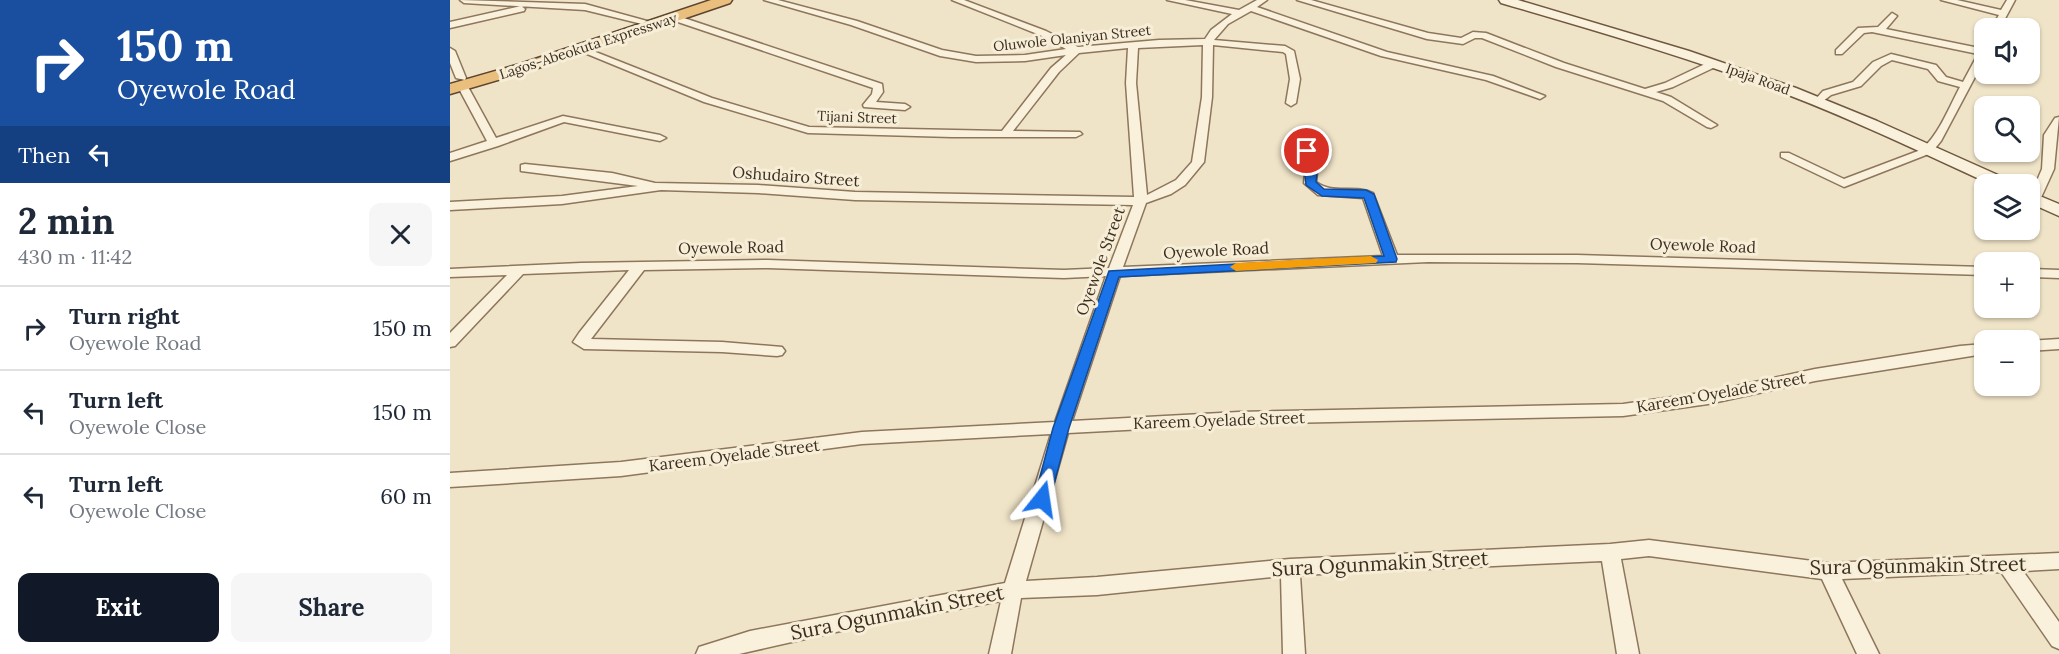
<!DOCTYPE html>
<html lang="en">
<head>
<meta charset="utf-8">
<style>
	:root { --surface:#fff; --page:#f6f6f7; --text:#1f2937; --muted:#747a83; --line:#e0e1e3; --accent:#111827 }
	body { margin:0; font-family:Lora,serif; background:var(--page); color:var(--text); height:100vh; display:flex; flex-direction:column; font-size:22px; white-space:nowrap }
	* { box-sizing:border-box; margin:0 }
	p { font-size:20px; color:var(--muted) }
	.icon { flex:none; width:33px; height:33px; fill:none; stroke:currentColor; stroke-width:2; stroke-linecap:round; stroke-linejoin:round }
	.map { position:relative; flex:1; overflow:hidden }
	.details { display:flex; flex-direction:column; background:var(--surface); width:450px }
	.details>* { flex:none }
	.hud { background:#1a4fa0; color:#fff; overflow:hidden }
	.fabs { position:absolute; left:1524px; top:18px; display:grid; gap:12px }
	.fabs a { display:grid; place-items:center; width:66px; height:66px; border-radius:12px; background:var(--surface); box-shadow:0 2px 4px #0004; font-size:30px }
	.pin { position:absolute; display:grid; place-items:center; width:51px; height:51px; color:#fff; margin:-26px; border:3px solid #fff; border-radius:50%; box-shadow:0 2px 6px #0007 }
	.me { position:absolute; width:66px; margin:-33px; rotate:15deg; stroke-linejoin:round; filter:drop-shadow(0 0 4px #0008) }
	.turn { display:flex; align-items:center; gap:21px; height:126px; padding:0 18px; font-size:27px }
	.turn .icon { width:78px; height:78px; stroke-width:2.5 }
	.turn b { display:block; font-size:42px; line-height:51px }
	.then { display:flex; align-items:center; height:57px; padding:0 18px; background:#0003; gap:12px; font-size:22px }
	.round { display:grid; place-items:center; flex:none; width:63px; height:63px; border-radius:12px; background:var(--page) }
	.summary { display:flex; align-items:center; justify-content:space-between; height:102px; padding:0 18px }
	h1 { font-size:36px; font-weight:700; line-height:45px }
	.action { display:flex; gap:12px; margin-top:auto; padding:12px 18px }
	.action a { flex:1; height:69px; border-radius:12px; background:var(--accent); color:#fff; font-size:24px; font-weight:700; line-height:69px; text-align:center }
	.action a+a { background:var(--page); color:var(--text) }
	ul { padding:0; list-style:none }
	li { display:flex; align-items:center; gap:18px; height:84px; padding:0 18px; border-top:2px solid var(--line) }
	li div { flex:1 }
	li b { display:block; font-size:22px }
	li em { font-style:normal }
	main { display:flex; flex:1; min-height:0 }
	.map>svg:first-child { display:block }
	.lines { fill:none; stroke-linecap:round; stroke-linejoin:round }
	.minor-casing { stroke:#8d765c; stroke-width:3 }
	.secondary-casing { stroke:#6f573f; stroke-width:3 }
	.trunk-casing { stroke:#5b4430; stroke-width:3 }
	.minor { fill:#faf1dc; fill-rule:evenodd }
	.secondary { fill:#faf1dc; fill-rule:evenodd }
	.trunk { fill:#eabe7c; fill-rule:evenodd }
	.route { fill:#1a73e8; stroke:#114b97; stroke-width:1.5 }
	.slow { fill:#f59e0b }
	.labels { text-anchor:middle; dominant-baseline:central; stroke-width:6; stroke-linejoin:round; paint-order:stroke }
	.far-street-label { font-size:14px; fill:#3d2e20; stroke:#f7eed8 }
	.street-label { font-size:16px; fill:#3d2e20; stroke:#f7eed8 }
	.near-street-label { font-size:20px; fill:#3d2e20; stroke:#f7eed8 }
</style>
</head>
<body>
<main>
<section class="details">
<div class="hud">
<div class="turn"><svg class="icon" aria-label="right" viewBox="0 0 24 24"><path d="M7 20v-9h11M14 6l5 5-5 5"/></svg><div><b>150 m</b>Oyewole Road</div></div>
<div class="then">Then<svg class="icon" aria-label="left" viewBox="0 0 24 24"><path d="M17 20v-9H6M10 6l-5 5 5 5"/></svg></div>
</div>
<div class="summary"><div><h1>2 min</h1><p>430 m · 11:42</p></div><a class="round"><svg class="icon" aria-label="close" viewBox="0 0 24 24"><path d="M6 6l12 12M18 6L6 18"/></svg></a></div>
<ul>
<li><svg class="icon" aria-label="right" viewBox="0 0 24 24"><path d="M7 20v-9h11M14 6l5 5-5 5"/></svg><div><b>Turn right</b><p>Oyewole Road</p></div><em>150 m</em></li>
<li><svg class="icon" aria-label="left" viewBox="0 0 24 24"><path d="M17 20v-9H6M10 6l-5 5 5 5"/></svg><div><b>Turn left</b><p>Oyewole Close</p></div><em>150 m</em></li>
<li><svg class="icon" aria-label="left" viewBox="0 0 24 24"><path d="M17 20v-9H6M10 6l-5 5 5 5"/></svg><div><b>Turn left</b><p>Oyewole Close</p></div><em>60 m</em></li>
</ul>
<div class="action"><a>Exit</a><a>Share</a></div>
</section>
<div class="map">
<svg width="1609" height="654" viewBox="0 0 1609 654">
	<rect width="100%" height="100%" fill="#f0e4c8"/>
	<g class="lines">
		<defs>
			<path id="minor" d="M10 0 135 4 197 21 192 24 135 10 14 3Z
				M314 0H328L407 21 492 50 526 56 575 55 616 49 590 35 502 0H514L596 31 628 47 709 40 755 39 761 30 782 14 717 0H735L789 10 807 0H817L807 7 937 52 1043 76 1095 96 1090 99 1036 80 931 56 801 11 778 24 764 40 835 46 844 51 850 79 846 103 841 106 836 103 840 79 836 54 833 52 763 45 762 97 754 162 735 185 721 194 696 203 673 267 933 256 913 198 868 195 854 183 855 172 851 151 855 132 861 129 867 132 863 151 867 172 866 182C883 195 905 184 923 193L947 255H1127L1534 267V275L1127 263 978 262 670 276 622 421 789 412 1173 404 1258 392 1365 369 1510 346 1534 344V354L1365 381 1258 404 1173 416 789 424 618 433 576 581 647 577 840 559 1160 544 1199 540 1378 563 1609 553V569L1573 571 1609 622V649L1602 646 1551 572 1392 579 1429 654H1407L1372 579 1199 556 1171 559 1189 654H1167L1152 561 850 575 855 654H833L831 576 647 595 571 598 561 654H539L551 601 395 630 289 654H246L249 647 300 631 555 583 601 434 412 444 171 476 0 487V473L171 462 412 432 605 422 656 276 614 278 318 268 194 270 141 339 272 342 332 347 335 351 332 355 327 356 272 352 134 349 123 342 129 333 179 270 73 274 5 346 0 347V333L57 275 0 277V269L131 263 318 260 614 270 659 268 683 205 405 200 308 193 211 190 112 204 0 210V202L112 196 188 186 71 171V165L75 164 162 173 205 183 308 185 405 192 684 197 676 83 678 48 629 53 609 72 563 131 630 132 632 134 626 137H502L358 133 254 102 125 49 133 47 262 98 359 127 552 131 601 68 616 55 575 61 526 62 490 56 401 25ZM753 45 752 97 742 162 726 180 697 195 686 83 688 48Z
				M847 0H861L978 33 1011 38 1023 32 1036 33 1114 63 1195 89 1215 83 1255 64H1263V68L1223 87 1206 92 1221 97 1267 125 1261 128 1257 127 1213 101 1106 67 1032 38H1025L1013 44 977 39Z
				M1491 0H1507L1551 10 1557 0H1565L1550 28H1541L1549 15Z
				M71 6 75 9 74 11 0 28V22Z
				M1442 13 1447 16 1436 29 1534 49V60L1491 141 1482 152 1476 155 1394 187 1331 157V153H1339L1394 179 1468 151C1486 142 1500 105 1510 87L1488 81 1478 69 1442 60 1431 66 1411 86 1381 95 1368 105 1363 102 1373 91 1403 82 1423 62 1441 54 1486 65 1496 77 1513 82 1528 54 1422 32 1414 33 1392 54H1386V50L1408 28 1428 27Z
				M222 16H228L432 84 433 92 426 102 455 104 460 107 455 110 414 107 413 105 422 94 423 88 222 20Z
				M0 48 5 51 16 78 15 80 6 78 0 63Z
				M12 82 17 85 46 138 113 116 210 135 216 138 210 141 114 122 48 146 0 161V153L37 141 7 85Z
				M1609 117 1604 169 1589 202H1581L1580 197 1592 169 1594 135 1605 118Z
				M1580 269 1609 270V278L1580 277Z
				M1609 339V349L1580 351V341Z"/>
			<path id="secondary" d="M1049 0H1068L1239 51 1346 88 1427 121 1559 180 1562 184H1540C1473 153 1406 121 1336 94 1243 59 1147 31 1051 3Z
				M1580 192 1609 204V216L1580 203Z"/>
			<path id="trunk" d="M261 0H282L280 3 82 70 0 94V84L70 64Z"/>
		</defs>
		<use href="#minor" class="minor-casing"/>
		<use href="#secondary" class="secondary-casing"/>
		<use href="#trunk" class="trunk-casing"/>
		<use href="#minor" class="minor"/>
		<use href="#secondary" class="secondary"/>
		<use href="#trunk" class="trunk"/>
	</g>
	<path class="route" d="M857 148 863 151 867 172 866 182 874 189 916 190 924 194 947 259 946 262 669 277 619 428 600 499 598 503 592 505 586 503 584 499 603 428 659 271 934 256 914 198 872 196 856 185 852 151Z"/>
	<path class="slow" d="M921 256 928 260 926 263 786 271 780 267 786 263Z"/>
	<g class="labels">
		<g class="far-street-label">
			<text transform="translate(622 38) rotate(-6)">Oluwole Olaniyan Street</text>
			<text transform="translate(138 46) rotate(-18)">Lagos-Abeokuta Expressway</text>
			<text transform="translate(1308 79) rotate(20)">Ipaja Road</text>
			<text transform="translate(407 117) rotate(2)">Tijani Street</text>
		</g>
		<g class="street-label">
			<text transform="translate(346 176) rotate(4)">Oshudairo Street</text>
			<text transform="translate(1253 245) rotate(2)">Oyewole Road</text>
			<text transform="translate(281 247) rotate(-1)">Oyewole Road</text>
			<text transform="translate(766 250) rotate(-3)">Oyewole Road</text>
			<text transform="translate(650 261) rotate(-70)">Oyewole Street</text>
			<text transform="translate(1271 392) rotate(-10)">Kareem Oyelade Street</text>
			<text transform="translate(769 420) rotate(-2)">Kareem Oyelade Street</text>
			<text transform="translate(284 455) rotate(-7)">Kareem Oyelade Street</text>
		</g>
		<g class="near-street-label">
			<text transform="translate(930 563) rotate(-3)">Sura Ogunmakin Street</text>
			<text transform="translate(1468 565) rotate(-1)">Sura Ogunmakin Street</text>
			<text transform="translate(447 612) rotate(-11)">Sura Ogunmakin Street</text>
		</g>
	</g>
</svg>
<div class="fabs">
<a><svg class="icon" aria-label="sound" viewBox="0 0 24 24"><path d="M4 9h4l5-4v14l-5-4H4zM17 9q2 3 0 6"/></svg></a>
<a><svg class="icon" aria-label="search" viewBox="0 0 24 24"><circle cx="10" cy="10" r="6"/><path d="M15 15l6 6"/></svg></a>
<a><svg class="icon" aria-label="layers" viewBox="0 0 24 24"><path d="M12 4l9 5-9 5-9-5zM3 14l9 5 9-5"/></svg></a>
<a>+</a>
<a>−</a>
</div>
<div class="pin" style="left:857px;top:151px;background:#d93025"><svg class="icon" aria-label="arrive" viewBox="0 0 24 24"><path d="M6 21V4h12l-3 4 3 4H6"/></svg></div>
<svg class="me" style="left:592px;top:499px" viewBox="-20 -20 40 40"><path d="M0-17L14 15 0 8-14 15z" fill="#1a73e8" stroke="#fff" stroke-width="4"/></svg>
</div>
</main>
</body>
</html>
